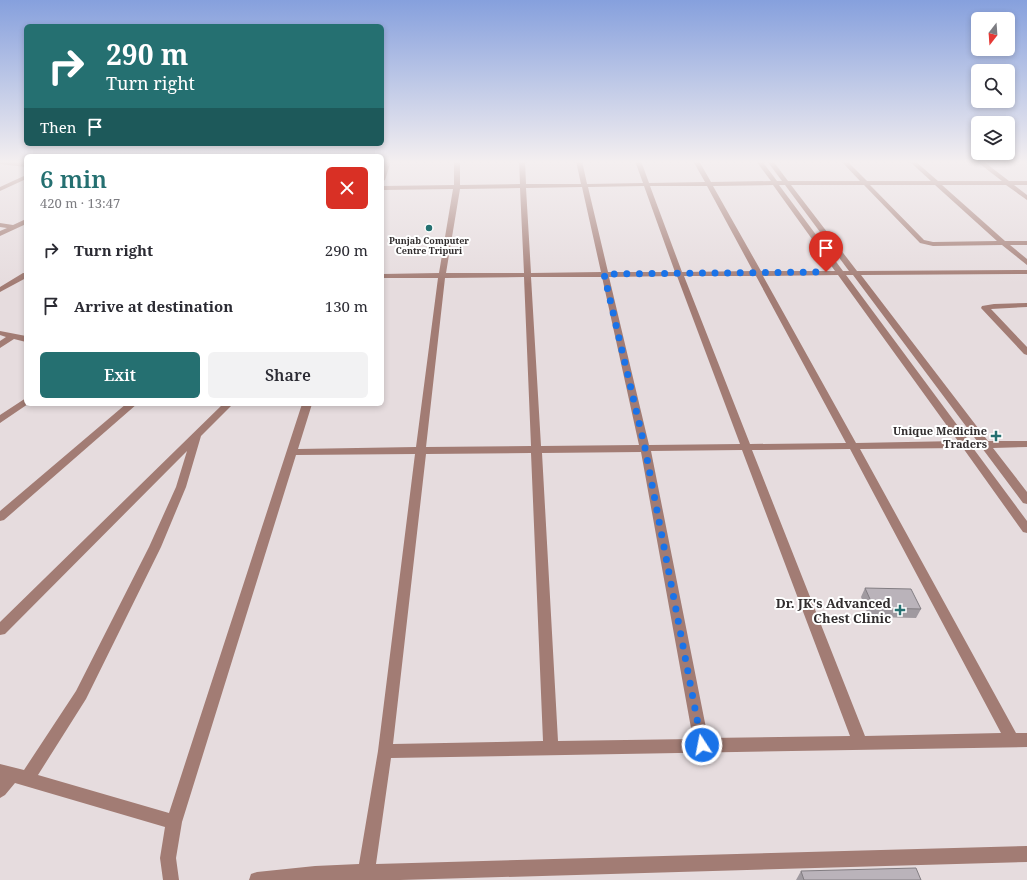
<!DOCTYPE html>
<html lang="en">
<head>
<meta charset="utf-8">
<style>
	:root { --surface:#fff; --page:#f2f2f3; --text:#2b2b33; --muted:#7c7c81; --accent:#257071 }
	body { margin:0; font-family:"Noto Serif",serif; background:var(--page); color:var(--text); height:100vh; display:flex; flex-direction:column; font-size:15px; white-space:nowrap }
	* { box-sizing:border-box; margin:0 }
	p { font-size:13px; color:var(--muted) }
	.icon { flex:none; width:22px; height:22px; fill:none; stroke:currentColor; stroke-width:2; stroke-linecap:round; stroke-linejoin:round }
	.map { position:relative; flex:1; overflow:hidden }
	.side { position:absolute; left:24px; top:154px; width:360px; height:252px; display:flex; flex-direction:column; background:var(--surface); border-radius:6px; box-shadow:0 2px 6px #0003 }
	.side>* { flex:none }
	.banner { position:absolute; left:24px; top:24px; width:360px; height:122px; border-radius:6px; box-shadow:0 2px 6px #0003; background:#257071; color:#fff; overflow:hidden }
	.needle { width:26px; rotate:197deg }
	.buttons { position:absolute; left:971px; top:12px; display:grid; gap:8px }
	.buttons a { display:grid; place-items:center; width:44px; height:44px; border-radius:6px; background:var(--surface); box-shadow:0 2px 6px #0003; font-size:20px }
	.pin { position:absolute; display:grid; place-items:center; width:34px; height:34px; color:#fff; margin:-41px -17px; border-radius:50% 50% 50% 0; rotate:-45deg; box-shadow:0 0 4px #0007 }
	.pin .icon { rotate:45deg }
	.me { position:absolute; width:44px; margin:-22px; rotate:349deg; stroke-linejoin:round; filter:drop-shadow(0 0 3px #0008) }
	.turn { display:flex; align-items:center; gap:14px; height:84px; padding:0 16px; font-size:18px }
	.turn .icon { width:52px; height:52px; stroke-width:2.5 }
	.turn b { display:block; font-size:28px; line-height:34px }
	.then { display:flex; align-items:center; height:38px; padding:0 16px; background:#0003; gap:8px; font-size:15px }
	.round { display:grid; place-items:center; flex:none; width:42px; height:42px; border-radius:6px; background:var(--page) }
	.overview { display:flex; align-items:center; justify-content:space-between; height:68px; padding:0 16px }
	h1 { font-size:24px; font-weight:600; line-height:30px; color:var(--accent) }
	.primary-button { display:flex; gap:8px; margin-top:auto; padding:8px 16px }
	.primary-button a { flex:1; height:46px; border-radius:6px; background:var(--accent); color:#fff; font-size:16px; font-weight:600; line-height:46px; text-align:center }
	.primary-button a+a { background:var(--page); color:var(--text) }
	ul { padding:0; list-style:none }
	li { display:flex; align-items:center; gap:12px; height:56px; padding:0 16px }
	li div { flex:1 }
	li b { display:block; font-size:15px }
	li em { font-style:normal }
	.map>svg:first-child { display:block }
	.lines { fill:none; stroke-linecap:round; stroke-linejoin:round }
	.minor { fill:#a27c74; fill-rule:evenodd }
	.wall { fill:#a09aa0 }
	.building { fill:#bab3ba; stroke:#827d82 }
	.route { stroke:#1a73e8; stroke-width:7; stroke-dasharray:0 12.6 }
	.poi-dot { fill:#257071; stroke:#fff; stroke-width:1.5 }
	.labels { text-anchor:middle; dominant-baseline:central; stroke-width:4; stroke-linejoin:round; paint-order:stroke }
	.far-poi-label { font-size:9px; font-weight:bold; fill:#312d2e; stroke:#fff }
	.poi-label { font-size:11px; font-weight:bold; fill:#312d2e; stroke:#fff; text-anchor:end }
	.near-poi-label { font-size:13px; font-weight:bold; fill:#312d2e; stroke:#fff; text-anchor:end }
</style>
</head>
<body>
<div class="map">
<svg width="1027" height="880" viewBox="0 0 1027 880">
	<rect width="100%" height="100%" fill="#e6dcde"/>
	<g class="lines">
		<path class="minor" d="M0 161 26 163V167L0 164Z
			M385 161H391L385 180 382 182V171Z
			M454 161H460V185L520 184 519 161H525L526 184H581L576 161H582L587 184 643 183 635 161H641L649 183 705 182 693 161H699L711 182 771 181 756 161H762L777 181H782L767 161H773L788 181H860L841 161H847L867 181H931L909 161H915L938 181H1002L976 161H983L1009 181H1027V185H1014L1027 195V200L1006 185H942L1005 241H1027V245H1010L1027 259V265L1002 245 933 246 920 243 864 185H791L857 271 1027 270V274L861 275 988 441H1027V447L993 448 1027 492V504L1023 503 982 448H973L1027 521V533L1023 532 963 448 860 449 1016 733H1027V747L391 758 376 864 1027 846V862L400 880H249L251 874 257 872 315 866 359 864 378 751 415 454 296 455 182 822 176 858 179 880H163L160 858 165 827 15 783 5 795 0 798V764L24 770 76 691 149 547 176 487 187 451 5 634 0 635V622L223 404H233L201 436 186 487 161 547 86 699 38 775 169 813 302 404H312L298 449 416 447 438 278H382V274L439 273 453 189 382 190V186L454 185ZM773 185 835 271H761L713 186ZM779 185H785L849 271H843ZM870 185H935L997 241 933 242 924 240ZM644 186 675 272H608L588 187ZM650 186H707L753 271 682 272ZM582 187 601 272 531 273 526 188ZM520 188 524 273H446L460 189ZM838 275 958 441 856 443 763 276ZM846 275H853L977 441H969ZM677 276 740 444 649 445 609 277ZM684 276H756L846 443 750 444ZM524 277 531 446 426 447 445 278ZM531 277H602L639 445 541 446ZM850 449 1001 733 865 736 752 450ZM742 450 850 736 708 738 651 451ZM641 452 693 739 558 741 542 453ZM531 453 543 741 393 744 426 454Z
			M26 175V179L0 191V187Z
			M26 219V224L0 236V231L7 228 0 227V223L13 225Z
			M23 273H26V278L0 292V287Z
			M1027 303V307L991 309 1027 347V355L1024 354 981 308 982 306 994 304Z
			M0 331 26 336V342L14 339 0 348V341L6 337 0 335Z
			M26 398V404H28L0 423V415Z
			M126 404H137L4 520 0 521V511Z"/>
	</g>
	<path class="wall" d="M865 588 921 609 916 618 869 617 861 597Z
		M801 871 921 880H796Z"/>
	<path class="building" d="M865 588 911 589 921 609 874 608Z
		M916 868 921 880H804L801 871Z"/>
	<linearGradient id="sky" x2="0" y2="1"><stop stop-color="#86a0dd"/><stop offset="0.57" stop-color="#f4eff0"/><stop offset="1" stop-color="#f4eff0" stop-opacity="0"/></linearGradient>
	<rect width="1027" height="284" fill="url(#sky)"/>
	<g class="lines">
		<path class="route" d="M702 745 645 448 604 274 826 272"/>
	</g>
	<g class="poi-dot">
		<circle cx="429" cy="228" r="4"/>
		<path d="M994 430h4v4h4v4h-4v4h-4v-4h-4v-4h4z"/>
		<path d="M898 604h4v4h4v4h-4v4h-4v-4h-4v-4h4z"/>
	</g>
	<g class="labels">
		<g class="far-poi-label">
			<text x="429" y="240">Punjab Computer<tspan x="429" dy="10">Centre Tripuri</tspan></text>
		</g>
		<g class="poi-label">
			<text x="987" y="430">Unique Medicine<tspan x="987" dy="13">Traders</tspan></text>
		</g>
		<g class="near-poi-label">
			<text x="891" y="603">Dr. JK's Advanced<tspan x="891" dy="15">Chest Clinic</tspan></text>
		</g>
	</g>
</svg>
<div class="buttons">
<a><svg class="needle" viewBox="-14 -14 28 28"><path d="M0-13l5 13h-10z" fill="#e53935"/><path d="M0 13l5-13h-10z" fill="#7c7c81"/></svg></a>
<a><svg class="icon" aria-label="search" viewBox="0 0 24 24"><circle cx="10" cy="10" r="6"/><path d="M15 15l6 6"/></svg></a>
<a><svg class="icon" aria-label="layers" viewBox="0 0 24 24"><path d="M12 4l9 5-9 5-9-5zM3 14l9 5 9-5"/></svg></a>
</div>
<div class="pin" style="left:826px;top:272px;background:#d93025"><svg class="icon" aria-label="arrive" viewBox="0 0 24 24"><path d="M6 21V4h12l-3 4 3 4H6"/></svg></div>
<svg class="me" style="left:702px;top:745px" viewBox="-20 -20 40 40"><circle r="17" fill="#1a73e8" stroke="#fff" stroke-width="3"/><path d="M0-11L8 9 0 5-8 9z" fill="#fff"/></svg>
<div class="banner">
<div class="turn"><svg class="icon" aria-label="right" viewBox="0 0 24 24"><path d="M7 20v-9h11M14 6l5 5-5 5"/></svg><div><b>290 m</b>Turn right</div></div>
<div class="then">Then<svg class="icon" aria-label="arrive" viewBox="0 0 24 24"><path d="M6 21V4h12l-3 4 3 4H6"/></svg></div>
</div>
<section class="side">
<div class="overview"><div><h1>6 min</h1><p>420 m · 13:47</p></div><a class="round" style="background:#d93025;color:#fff"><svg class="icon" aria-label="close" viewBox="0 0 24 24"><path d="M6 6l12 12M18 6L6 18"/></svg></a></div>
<ul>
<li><svg class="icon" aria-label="right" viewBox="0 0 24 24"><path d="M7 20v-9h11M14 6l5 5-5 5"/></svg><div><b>Turn right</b></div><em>290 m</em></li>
<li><svg class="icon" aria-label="arrive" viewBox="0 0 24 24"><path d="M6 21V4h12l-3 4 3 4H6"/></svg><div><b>Arrive at destination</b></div><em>130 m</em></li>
</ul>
<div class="primary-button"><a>Exit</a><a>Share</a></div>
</section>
</div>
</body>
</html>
